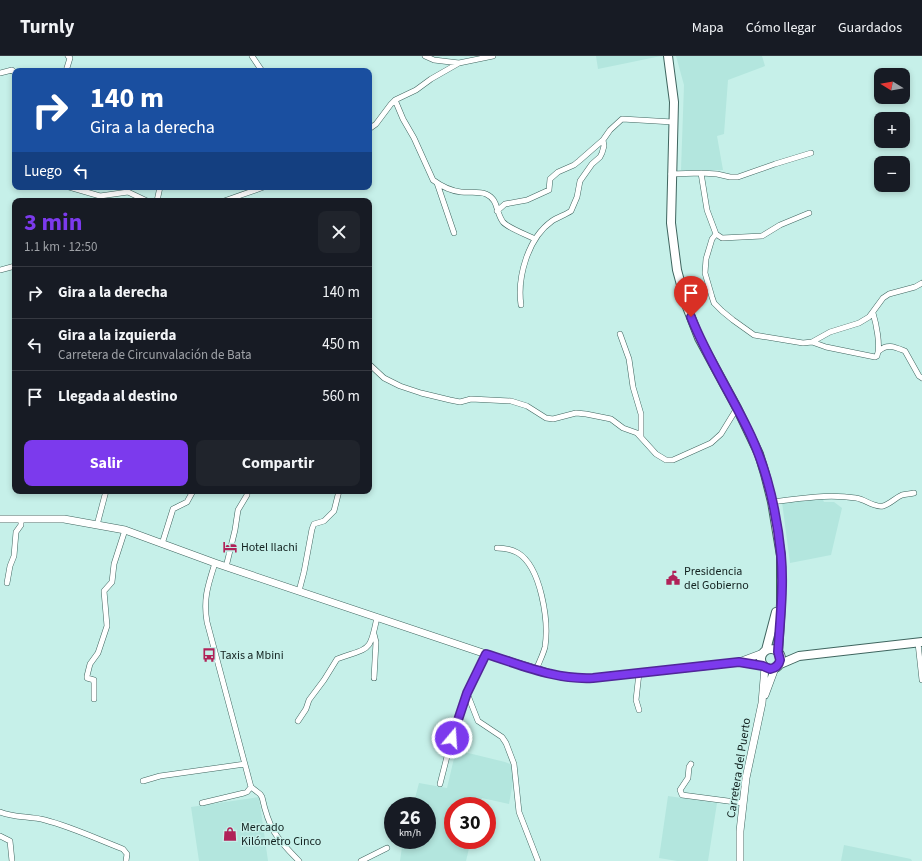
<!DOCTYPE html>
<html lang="es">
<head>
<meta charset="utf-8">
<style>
	:root { --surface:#171b24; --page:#20242c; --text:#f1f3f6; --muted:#9ea1a6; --line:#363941; --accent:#7c3aed }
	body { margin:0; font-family:"Source Sans 3",sans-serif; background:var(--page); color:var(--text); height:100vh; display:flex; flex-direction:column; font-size:15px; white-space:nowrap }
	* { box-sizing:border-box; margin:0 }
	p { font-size:13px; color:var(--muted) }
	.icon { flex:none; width:22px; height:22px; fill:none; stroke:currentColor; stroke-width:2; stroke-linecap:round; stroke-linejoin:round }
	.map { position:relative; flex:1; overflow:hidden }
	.panel { position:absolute; left:12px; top:142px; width:360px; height:296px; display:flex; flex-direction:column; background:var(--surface); border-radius:8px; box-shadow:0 2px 6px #0003 }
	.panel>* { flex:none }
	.banner { position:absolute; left:12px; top:12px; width:360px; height:122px; border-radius:8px; box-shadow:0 2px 6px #0003; background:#1a4fa0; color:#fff; overflow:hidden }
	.needle { width:26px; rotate:281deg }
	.controls { position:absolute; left:874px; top:12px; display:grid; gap:8px }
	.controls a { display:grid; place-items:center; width:36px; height:36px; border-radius:8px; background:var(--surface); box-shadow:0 2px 6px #0003; font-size:20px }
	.speed { position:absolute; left:384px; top:741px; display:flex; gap:8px; font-size:20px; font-weight:700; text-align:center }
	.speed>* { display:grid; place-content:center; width:52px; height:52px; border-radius:50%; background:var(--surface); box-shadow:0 2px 6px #0003; line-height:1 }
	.speed small { font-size:10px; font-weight:400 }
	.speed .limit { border:6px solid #d22; background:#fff; color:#111 }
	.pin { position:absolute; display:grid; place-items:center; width:34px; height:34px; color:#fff; margin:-41px -17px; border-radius:50% 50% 50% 0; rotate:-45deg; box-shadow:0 0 4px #0007 }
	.pin .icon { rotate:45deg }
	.me { position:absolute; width:44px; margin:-22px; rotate:18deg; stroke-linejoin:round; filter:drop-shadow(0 0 3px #0008) }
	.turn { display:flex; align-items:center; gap:14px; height:84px; padding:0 12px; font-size:18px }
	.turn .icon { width:52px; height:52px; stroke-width:2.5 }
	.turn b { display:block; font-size:28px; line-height:34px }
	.then { display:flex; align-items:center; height:38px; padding:0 12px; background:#0003; gap:8px; font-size:15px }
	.round { display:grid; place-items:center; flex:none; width:42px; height:42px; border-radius:8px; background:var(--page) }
	.head { display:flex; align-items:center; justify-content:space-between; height:68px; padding:0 12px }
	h1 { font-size:24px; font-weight:700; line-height:30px; color:var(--accent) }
	.primary-button { display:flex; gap:8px; margin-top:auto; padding:8px 12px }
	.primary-button a { flex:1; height:46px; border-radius:8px; background:var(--accent); color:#fff; font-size:16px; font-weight:700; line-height:46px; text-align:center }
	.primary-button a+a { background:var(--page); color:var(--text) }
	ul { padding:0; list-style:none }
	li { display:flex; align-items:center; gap:12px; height:52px; padding:0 12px; border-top:1px solid var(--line) }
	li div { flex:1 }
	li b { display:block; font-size:15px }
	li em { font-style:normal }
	header { display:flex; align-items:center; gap:24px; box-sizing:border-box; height:56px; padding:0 20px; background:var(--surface); border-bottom:1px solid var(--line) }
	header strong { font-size:19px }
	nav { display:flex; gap:22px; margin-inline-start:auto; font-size:14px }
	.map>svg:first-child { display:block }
	.built { fill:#b3e6de }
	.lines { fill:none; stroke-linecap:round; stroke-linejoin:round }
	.minor-casing { stroke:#3f655f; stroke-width:6 }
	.secondary-casing { stroke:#3f655f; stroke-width:8 }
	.primary-casing { stroke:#3f655f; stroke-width:10 }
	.minor { stroke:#fff; stroke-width:5 }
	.secondary { stroke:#fff; stroke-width:7 }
	.primary { stroke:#fff; stroke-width:8 }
	.route-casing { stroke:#51269a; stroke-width:10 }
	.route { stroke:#7c3aed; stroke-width:7 }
	.labels { text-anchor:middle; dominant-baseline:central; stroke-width:3; stroke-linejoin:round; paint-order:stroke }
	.poi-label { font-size:12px; fill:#12211f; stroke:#c6f0e9; text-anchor:start }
	.street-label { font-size:12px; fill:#12211f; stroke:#c6f0e9 }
</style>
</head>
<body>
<header>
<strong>Turnly</strong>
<nav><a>Mapa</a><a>Cómo llegar</a><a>Guardados</a></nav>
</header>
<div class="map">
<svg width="922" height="805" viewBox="0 0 922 805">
	<rect width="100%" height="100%" fill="#c6f0e9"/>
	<path class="built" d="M596 0H661L598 13Z
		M676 0H762L765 10 728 24 724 78 717 80 723 114H681L684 29Z
		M822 442 824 446H834L842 452 831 499 790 507 782 446Z
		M456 694 505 706 513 709 514 720 509 748 482 742 479 750H453V784H471L466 805H400L403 784H427V750H413L419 727 447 732Z
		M668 740 717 747 708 805H677L659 802Z
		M259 741 268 805H199L191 751Z
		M844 789 911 803 912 805H841Z"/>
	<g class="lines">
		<defs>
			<path id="minor" d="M252 0 262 15
				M425 0 434 4 459 7
				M66 15 70 2 68 0
				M0 17 12 14 15 17
				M395 44 403 63 414 82 433 124C441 130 452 135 461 136 470 137 478 135 486 138 499 144 495 155 503 166 508 172 527 179 535 183
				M369 73 376 68 391 48 395 44 416 34 431 23 459 7 493 0
				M701 117 707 154 716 178 712 183 706 203 705 217 712 241 714 247 722 255 733 264 754 279 803 287 812 286 830 276 859 267 869 261 883 242 889 238 915 231 922 227
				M671 118 701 117 717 118 730 121H738L775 108 811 97
				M437 127 454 177
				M69 131 100 140 128 136 147 145
				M157 145 160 131
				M224 145 264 131
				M497 155 505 148 527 144 549 134 550 123 558 116 574 109 579 105 603 84 610 74 622 63 673 66
				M716 178 722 182 762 180 780 169 809 157
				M0 214 15 210
				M521 249C517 221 528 182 552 165 558 161 565 159 571 155L577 141 580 125 592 108 600 101 602 97 604 90 603 84
				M620 278 629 303 633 331 641 358V380
				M812 286 826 291 875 301 877 300C881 290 876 267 873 257
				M879 295C887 287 895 291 905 295L919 320 922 322
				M369 308 384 322 400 330 421 337 450 344 460 346 471 343 511 345 527 350 546 362 553 363 576 357 586 358 611 363 623 372 637 377 656 398 666 404H673L711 387 721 378 737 352
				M772 446C801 442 828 438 856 442 865 443 874 452 883 450 890 448 895 442 902 439 906 438 910 438 914 437
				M97 469 106 435
				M162 488 173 453 187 446 193 435
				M497 492C505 492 511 493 518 497 541 511 549 565 545 591 543 599 539 606 536 614
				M226 511 235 474 238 454 247 439
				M7 527 10 510 14 500 16 476 21 469V463
				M299 535 304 516 312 473 314 468 324 465 334 455 339 435
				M374 578 376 586 374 622
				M918 587 922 624
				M639 617 636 644 639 654
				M467 637 478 665 502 681 506 687 514 708 519 756 538 805
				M94 643V624L87 622V620L90 608 98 597 107 570 104 535 112 526 114 508 125 474
				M298 665 306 653 309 644 324 624 337 603C369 591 370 598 377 561
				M691 708 689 711 688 722 680 734 682 739 743 747
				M143 725 160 720 245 708
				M440 728 452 681 467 637 486 598
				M251 731 260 738 262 741C269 773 276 782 299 805
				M202 747 244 737 247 736 251 731 207 566C203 543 208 529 215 507
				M0 756C14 762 30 760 45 764 72 771 97 783 123 793L127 798 126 805
				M0 780 10 785 12 805
				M361 805 387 792"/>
			<path id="secondary" d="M0 463H64L125 474 215 507 486 598 563 621 593 622 706 610 739 606 763 597
				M743 607 763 610
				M765 639 775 612
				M740 805V775L746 722 762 647 765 611"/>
			<path id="primary" d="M668 0 674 46 671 167 677 214 687 251 699 282 737 352 759 398 765 418 772 446 781 500V548L778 596
				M761 603a10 10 0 1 1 20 0a10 10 0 1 1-20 0Z
				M766 594 776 556
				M778 609 799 600 922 586"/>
		</defs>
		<use href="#minor" class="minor-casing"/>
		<use href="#secondary" class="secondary-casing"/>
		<use href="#primary" class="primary-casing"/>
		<use href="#minor" class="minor"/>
		<use href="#secondary" class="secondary"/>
		<use href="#primary" class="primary"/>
	</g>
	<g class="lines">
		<defs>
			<path id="route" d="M452 682 467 637 486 598C522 609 555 624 593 622L739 606 763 610 770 613C776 612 779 609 780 604L778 596C780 564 784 531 781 499 777 459 768 417 751 380 732 339 707 302 691 261"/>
		</defs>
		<use href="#route" class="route-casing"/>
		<use href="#route" class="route"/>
	</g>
	<defs>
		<symbol id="hotel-bare" viewBox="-9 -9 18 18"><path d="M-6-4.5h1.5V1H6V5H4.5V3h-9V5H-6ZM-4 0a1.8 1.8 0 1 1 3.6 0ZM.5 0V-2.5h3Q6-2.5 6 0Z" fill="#b02258" stroke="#c6f0e9" stroke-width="2.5" paint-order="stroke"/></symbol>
		<symbol id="civic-bare" viewBox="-9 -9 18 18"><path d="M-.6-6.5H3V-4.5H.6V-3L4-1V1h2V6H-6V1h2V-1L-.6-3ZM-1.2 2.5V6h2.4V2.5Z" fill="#b02258" stroke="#c6f0e9" stroke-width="2.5" paint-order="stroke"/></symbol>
		<symbol id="bus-bare" viewBox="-9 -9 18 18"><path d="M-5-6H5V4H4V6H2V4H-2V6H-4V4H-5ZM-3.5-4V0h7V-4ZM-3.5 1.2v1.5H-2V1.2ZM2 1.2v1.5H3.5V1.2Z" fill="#b02258" stroke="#c6f0e9" stroke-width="2.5" paint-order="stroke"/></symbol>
		<symbol id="shop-bare" viewBox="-9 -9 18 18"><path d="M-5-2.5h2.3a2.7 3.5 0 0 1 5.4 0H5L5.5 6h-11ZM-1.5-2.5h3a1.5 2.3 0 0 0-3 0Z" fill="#b02258" stroke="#c6f0e9" stroke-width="2.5" paint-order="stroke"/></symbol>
	</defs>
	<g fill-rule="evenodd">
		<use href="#hotel-bare" x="220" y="481" width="20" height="20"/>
		<use href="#civic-bare" x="663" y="512" width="20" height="20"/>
		<use href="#bus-bare" x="199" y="589" width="20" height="20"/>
		<use href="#shop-bare" x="220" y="768" width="20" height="20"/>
	</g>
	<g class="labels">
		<g class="poi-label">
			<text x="241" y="491">Hotel Ilachi</text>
			<text x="684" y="515">Presidencia<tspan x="684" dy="14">del Gobierno</tspan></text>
			<text x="220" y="599">Taxis a Mbini</text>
			<text x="241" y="771">Mercado<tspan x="241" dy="14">Kilómetro Cinco</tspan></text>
		</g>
		<g class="street-label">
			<text transform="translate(739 712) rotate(-81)">Carretera del Puerto</text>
		</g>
	</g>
</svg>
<div class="controls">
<a><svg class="needle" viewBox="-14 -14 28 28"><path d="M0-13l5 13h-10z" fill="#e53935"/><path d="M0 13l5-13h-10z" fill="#9ea1a6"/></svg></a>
<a>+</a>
<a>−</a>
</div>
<div class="speed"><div>26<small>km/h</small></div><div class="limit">30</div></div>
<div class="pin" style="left:691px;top:261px;background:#d93025"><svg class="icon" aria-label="arrive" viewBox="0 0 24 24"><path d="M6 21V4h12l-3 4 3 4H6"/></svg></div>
<svg class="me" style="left:452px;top:682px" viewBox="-20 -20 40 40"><circle r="17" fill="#7c3aed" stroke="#fff" stroke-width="3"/><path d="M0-11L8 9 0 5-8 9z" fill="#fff"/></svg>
<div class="banner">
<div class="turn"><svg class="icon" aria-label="right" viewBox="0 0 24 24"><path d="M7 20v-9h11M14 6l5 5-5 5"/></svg><div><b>140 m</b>Gira a la derecha</div></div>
<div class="then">Luego<svg class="icon" aria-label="left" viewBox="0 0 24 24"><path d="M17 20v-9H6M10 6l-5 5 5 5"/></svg></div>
</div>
<section class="panel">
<div class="head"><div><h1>3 min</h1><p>1.1 km · 12:50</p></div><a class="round"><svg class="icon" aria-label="close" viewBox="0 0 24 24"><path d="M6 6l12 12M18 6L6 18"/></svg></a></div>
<ul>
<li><svg class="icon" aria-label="right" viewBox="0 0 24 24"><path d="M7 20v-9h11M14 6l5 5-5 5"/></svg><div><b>Gira a la derecha</b></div><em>140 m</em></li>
<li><svg class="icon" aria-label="left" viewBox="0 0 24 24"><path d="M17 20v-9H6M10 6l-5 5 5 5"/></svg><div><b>Gira a la izquierda</b><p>Carretera de Circunvalación de Bata</p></div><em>450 m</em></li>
<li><svg class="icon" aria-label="arrive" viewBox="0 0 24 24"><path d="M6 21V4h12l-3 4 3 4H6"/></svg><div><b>Llegada al destino</b></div><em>560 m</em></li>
</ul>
<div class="primary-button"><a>Salir</a><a>Compartir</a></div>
</section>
</div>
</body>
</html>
